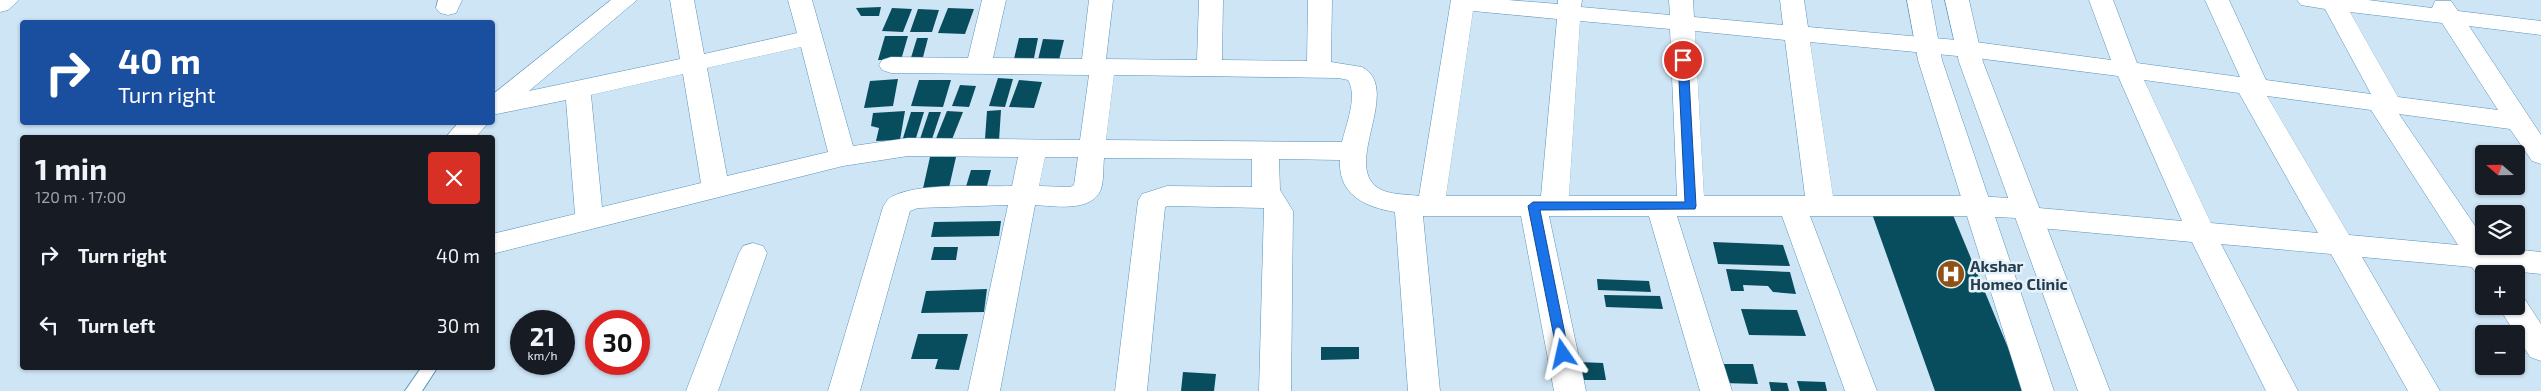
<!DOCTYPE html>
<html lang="en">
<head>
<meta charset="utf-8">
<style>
	:root { --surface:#171b24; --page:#20242c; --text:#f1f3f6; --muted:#9ea1a6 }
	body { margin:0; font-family:"Exo 2",sans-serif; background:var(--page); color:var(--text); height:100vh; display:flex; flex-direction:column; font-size:19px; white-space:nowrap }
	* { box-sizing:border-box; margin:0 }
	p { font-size:16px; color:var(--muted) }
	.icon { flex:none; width:28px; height:28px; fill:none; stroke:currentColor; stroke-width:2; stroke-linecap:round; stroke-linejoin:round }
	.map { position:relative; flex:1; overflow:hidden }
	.side { position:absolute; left:20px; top:135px; width:475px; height:235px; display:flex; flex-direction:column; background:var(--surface); border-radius:5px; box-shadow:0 1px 4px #0004 }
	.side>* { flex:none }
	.guide { position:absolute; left:20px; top:20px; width:475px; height:105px; border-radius:5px; box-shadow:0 1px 4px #0004; background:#1a4fa0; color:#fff; overflow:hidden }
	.needle { width:32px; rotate:290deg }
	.tools { position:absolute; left:2475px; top:145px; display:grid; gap:10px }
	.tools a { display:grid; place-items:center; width:50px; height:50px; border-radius:5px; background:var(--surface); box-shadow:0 1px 4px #0004; font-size:25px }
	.speed { position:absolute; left:510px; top:310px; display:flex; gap:10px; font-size:25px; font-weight:700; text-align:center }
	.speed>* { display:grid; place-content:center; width:65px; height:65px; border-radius:50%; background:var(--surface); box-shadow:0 1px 4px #0004; line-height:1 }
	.speed small { font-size:12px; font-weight:400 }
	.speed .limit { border:8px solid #d22; background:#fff; color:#111 }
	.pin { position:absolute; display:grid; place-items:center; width:42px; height:42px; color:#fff; margin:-21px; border:2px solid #fff; border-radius:50%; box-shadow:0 1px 5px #0007 }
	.me { position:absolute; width:55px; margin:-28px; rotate:349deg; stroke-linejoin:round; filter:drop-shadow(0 0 4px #0008) }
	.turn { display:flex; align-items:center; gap:18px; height:105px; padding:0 15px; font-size:22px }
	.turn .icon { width:65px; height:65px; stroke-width:2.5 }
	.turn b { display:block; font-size:35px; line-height:42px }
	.round { display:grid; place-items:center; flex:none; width:52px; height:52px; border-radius:5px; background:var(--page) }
	.summary { display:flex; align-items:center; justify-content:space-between; height:85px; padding:0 15px }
	h1 { font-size:30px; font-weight:700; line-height:38px }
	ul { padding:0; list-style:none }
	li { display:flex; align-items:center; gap:15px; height:70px; padding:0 15px }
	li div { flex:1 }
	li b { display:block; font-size:19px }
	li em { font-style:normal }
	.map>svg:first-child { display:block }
	.building { fill:#074d5d }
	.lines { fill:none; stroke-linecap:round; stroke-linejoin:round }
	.lane-casing { stroke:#5a93bb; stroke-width:2 }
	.street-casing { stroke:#5a93bb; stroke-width:1 }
	.secondary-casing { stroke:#5a93bb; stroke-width:1 }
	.lane { fill:#fff; fill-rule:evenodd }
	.street { fill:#fff; fill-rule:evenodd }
	.secondary { fill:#fff; fill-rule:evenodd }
	.route { fill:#1a73e8; stroke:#114b97 }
	.labels { text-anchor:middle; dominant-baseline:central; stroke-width:5; stroke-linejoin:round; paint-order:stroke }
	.poi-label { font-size:16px; font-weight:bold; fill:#253e4f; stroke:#e5f0f9; text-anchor:start }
</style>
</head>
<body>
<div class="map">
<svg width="2541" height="391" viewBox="0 0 2541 391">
	<rect width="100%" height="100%" fill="#cee5f6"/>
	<path class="building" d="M881 7 879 16H861L856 8Z
		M892 8 912 9 903 32 882 31Z
		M948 8 974 9 965 34 938 33Z
		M918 9 939 10 932 32H910Z
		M885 36H908L901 60H878Z
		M917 38H928L922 61H910Z
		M1019 38H1038L1033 63H1013Z
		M1043 39 1064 40 1058 64H1037Z
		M998 78 1013 79 1005 107 989 106Z
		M898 79 893 106 864 108 870 81Z
		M919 80H951L943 107 911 106Z
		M1019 80 1042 82 1034 108 1009 107Z
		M960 85 976 86 969 107 952 106Z
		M1001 110 999 141 985 139 987 111Z
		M905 111 900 140 876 141 879 128 871 126 873 113Z
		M947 111 963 112 951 142 935 141Z
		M911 112H924L916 138H903Z
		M929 112H941L932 139H920Z
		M930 157H956L948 192 922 193Z
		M971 170H991L986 190H965Z
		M1871 211 1953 215 2026 391H1935Z
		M1001 221 999 236 931 237 934 222Z
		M1713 242 1783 245 1790 266 1718 264Z
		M934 247H958L956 260H931Z
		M1726 269 1790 272 1796 294 1773 292 1768 286 1743 285 1744 291H1731Z
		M1597 279 1649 281 1651 292 1598 290Z
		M987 289 984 312 921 313 926 291Z
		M1604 295 1660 296 1663 309 1606 307Z
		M1741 309 1797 310 1806 336 1749 335Z
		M918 334H968L959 370 935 369 938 359H911Z
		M1321 347H1359V359L1321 360Z
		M1578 362 1603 363 1606 380H1581Z
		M1718 364H1753L1758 384 1723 383Z
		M1183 372 1216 374 1214 391H1181Z
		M1797 381 1825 382 1827 391H1800Z
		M1769 382 1787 383 1789 391H1771Z"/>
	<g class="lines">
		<defs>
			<path id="lane" d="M421 368H437L422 391H405Z"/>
			<path id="street" d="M0 0H19L8 10 0 12Z
				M438 0H462L456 13 448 15 440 13 436 8Z
				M611 0H637L529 91 680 59 670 0H694L704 54 797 33 788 0H812L853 146 908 138 1080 140 1089 75 891 73 882 70 879 65 882 60 891 57 968 58 982 0H1006L993 58 1082 59 1089 0H1113L1106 59 1197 60 1199 0H1223L1222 60 1307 61 1308 0H1332L1331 62 1362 67C1403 89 1342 164 1378 188 1389 195 1406 194 1419 196L1451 0H1508L1558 4V0H1582L1581 7 1670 15 1669 0H1693L1694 17 1783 25 1780 0H1804L1808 27 1968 41 2111 60 2089 0H2113L2137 63 2240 77 2205 0H2229L2266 80 2371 94 2325 9 2301 5 2297 0H2368L2432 8 2435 1H2451L2458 11 2541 21V35L2469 26 2541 135V164L2532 161 2510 129 2399 114 2484 239V246L2541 252V274L2501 270 2499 274H2484V277L2478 276 2472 267 2362 257 2440 391H2408L2331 254 2221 244 2298 391H2266L2192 242 2029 227 2019 224 2016 218 1976 216H1810L1877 391H1845L1782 216H1677L1732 391H1700L1649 216H1549L1586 391H1554L1521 216H1423L1440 391H1408L1395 212C1365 207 1338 195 1340 160L1279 159 1280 190 1293 211 1291 391H1259L1264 208 1168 206 1165 207 1147 391H1115L1138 201 1142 194 1167 186 1252 187V159L1104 158C1103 167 1104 180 1101 189 1092 213 1054 206 1035 205L1000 391H968L1008 205 918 208 910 211 860 391H828L883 207C886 202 888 198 893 196 922 182 979 187 1012 186L1018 157 908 156 843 166 492 254V234L575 214 566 100 497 114 492 113V95ZM1473 11 1557 19 1541 196H1446ZM2350 12 2442 23 2498 110 2398 97ZM1580 21 1670 29 1677 196H1569ZM1695 31 1785 40 1805 196H1704ZM1810 42 1968 57 2118 76 2182 221 2039 208 2036 202 2026 199 1976 196H1833ZM801 47 828 152 727 176 707 68ZM683 74 701 183 602 207 591 95ZM1114 75 1338 78 1348 80C1358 96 1346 125 1342 142L1106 140ZM2144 80 2239 93 2318 233 2211 223ZM2267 96 2371 110 2458 245 2349 235ZM1045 157H1078L1074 185 1070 187 1039 186Z
				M459 122H489L475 138H445Z
				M753 243 763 246 767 253 718 391H686L739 253 743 246Z
				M2516 296 2524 298 2541 324V361L2530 357 2498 306H2516Z"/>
			<path id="secondary" d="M1907 0H1931L1942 60 2054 391H2022L1918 60Z
				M1945 0H1969L1983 62 2110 391H2078L1959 62Z"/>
		</defs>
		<use href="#lane" class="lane-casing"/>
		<use href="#street" class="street-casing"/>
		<use href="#secondary" class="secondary-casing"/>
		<use href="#lane" class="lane"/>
		<use href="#street" class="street"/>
		<use href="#secondary" class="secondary"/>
	</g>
	<path class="route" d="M1683 56 1688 60 1696 206 1695 209 1540 210 1569 354 1563 359 1558 357 1528 206 1533 202H1685L1678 60Z"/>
	<defs>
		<symbol id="hospital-disc" viewBox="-11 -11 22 22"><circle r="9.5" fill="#8f5214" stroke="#e5f0f9"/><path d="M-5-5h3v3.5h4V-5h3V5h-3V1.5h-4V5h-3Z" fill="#fff"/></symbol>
	</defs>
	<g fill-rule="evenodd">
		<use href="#hospital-disc" x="1935" y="258" width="32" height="32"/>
	</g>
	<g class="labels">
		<g class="poi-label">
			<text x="1970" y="265">Akshar<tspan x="1970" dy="18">Homeo Clinic</tspan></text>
		</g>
	</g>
</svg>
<div class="tools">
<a><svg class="needle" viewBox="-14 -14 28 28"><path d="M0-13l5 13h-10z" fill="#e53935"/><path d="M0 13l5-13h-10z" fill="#9ea1a6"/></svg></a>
<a><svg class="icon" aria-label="layers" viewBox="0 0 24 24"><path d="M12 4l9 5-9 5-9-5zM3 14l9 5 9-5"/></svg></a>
<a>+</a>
<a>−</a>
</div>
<div class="speed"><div>21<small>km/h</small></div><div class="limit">30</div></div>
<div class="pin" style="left:1683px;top:60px;background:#d93025"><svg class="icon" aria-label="arrive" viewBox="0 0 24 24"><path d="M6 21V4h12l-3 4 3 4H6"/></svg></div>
<svg class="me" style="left:1563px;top:354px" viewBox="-20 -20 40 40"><path d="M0-17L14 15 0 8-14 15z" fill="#1a73e8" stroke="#fff" stroke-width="4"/></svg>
<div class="guide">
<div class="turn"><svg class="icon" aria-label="right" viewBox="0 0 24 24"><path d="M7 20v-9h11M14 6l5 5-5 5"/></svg><div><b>40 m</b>Turn right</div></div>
</div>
<section class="side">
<div class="summary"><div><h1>1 min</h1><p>120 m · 17:00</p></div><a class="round" style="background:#d93025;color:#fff"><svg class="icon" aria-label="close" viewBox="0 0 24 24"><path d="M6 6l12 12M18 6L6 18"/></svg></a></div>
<ul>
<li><svg class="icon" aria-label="right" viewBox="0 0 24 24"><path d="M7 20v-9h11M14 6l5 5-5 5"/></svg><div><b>Turn right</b></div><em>40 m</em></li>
<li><svg class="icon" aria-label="left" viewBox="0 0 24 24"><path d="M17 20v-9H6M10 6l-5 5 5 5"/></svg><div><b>Turn left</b></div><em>30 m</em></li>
</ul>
</section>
</div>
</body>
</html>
